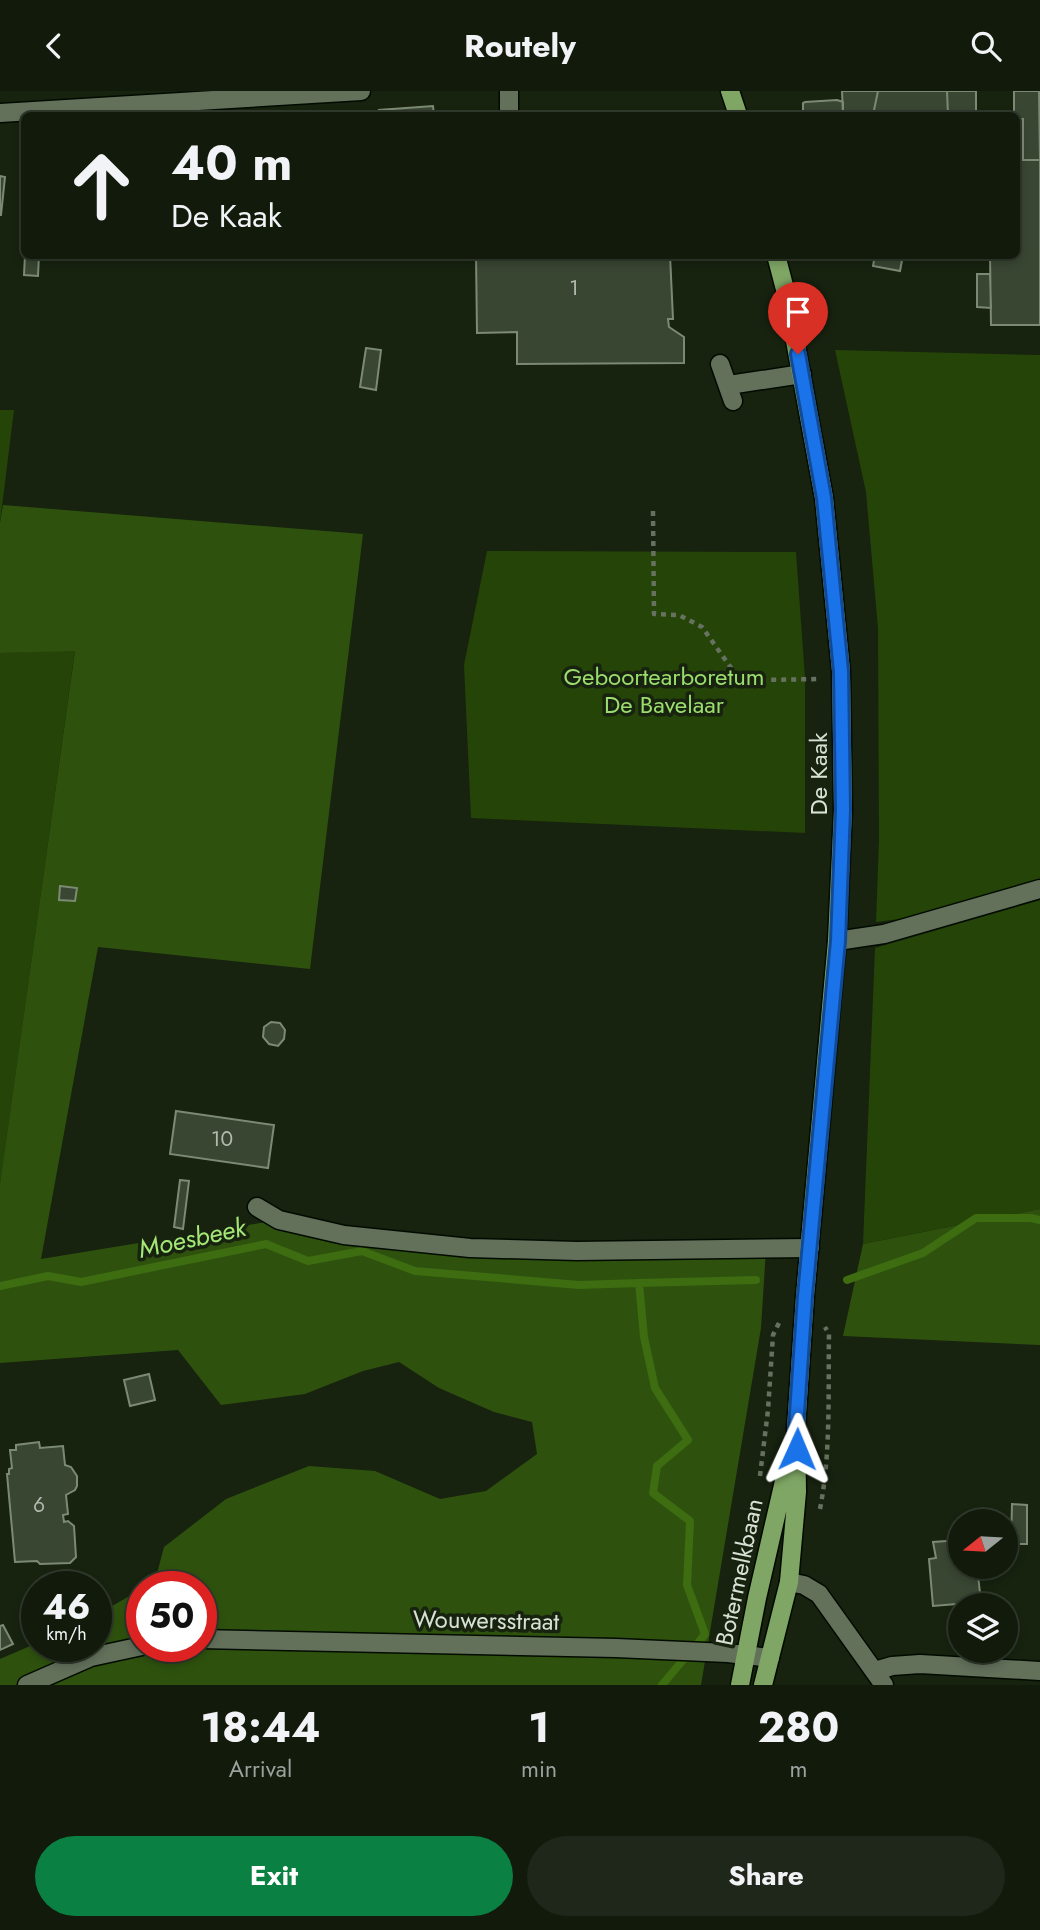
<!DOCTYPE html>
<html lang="en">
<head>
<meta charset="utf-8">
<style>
	:root { --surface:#111a0b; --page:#1e2719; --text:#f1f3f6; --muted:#9ca19d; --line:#30382c; --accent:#0b8043 }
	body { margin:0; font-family:Jost,sans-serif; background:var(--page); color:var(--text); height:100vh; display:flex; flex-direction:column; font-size:26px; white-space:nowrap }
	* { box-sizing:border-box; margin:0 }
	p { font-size:23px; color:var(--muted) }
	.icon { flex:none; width:38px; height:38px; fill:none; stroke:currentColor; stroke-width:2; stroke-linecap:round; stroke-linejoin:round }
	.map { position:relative; height:1594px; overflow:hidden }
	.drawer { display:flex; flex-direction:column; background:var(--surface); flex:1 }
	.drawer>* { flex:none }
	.guide { position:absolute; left:21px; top:21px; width:999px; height:147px; border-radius:10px; box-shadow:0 4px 10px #0003,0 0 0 2px var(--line); background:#111a0b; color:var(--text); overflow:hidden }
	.needle { width:46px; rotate:252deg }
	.tools { position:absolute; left:948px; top:1418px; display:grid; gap:14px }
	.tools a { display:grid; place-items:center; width:70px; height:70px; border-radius:50%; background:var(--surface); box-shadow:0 4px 10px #0003,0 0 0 2px var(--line); font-size:35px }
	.speed { position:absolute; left:21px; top:1480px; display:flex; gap:14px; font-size:35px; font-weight:700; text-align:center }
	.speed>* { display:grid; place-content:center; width:91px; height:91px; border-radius:50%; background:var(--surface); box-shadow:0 4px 10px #0003,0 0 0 2px var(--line); line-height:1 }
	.speed small { font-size:18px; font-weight:400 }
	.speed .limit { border:10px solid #d22; background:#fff; color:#111 }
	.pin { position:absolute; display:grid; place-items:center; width:60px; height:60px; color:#fff; margin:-72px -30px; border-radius:50% 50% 50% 0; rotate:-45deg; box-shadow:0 0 7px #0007 }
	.pin .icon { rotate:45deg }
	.me { position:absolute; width:77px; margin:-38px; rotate:1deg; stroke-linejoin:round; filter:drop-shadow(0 0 5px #0008) }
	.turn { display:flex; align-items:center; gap:24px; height:147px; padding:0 35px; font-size:32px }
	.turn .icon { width:91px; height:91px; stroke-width:2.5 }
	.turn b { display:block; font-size:49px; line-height:60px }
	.eta { display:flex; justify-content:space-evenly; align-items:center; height:119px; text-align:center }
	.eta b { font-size:42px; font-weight:700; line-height:49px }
	.button { display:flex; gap:14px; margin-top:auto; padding:14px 35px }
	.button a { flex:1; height:80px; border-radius:42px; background:var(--accent); color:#fff; font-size:28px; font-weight:700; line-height:80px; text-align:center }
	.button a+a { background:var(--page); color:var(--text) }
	header { display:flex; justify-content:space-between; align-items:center; height:91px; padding:0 35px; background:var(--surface); font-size:32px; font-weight:700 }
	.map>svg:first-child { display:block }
	.green { fill:#254408 }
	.forest { fill:#2e520e }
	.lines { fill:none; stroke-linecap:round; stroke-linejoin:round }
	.stream { stroke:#3d6c11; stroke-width:8 }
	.building { fill:#394632; stroke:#7c8a74; stroke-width:2 }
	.minor-casing { stroke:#030b00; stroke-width:21 }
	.major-casing { stroke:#030b00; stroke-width:21 }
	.path { stroke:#677160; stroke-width:4.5; stroke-dasharray:5 5; stroke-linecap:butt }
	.minor { stroke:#63715b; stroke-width:18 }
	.major { stroke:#7fa665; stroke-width:18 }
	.route-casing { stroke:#114b97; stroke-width:18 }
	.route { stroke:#1a73e8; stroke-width:12 }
	.labels { text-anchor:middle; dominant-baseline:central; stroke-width:7; stroke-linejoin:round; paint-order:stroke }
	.number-label { font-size:21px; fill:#b1baac }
	.park-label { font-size:24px; fill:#9bdd6e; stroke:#17220f }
	.street-label { font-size:24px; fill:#d9e1d4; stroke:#17220f }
	.water-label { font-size:26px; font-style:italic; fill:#a4e777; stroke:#17220f }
</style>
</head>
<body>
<header><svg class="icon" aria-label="back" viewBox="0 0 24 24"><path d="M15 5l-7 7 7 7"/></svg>Routely<svg class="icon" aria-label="search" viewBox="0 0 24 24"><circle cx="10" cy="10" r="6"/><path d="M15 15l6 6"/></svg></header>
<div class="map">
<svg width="1040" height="1594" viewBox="0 0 1040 1594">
	<rect width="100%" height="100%" fill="#17220f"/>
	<path class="green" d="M835 259 1040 264V788L899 828 876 831 879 749 878 537 866 401Z
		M0 319H14L0 432Z
		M487 460 796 461 805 587V742L471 727 464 574Z
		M75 559 0 1094V562Z
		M1040 809V1118L863 1153 875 857Z"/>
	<path class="forest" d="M3 414 363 443 310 878 98 856 41 1168 279 1129 470 1157 766 1158 761 1237 701 1594H0V1568L37 1552V1556H96V1524L142 1498V1556H201V1496H145L155 1490 164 1456 226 1408 309 1375 375 1380 440 1408 486 1400 537 1363 532 1331 494 1321 439 1297 399 1271 363 1280 305 1303 221 1314 178 1259 0 1272V1093L75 560 0 562V432Z
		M1040 1118V1254L843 1245 863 1153Z"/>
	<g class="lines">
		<path class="stream" d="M847 1189 923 1162 976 1127H1031L1040 1129
			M0 1195 48 1185 81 1191 266 1153 308 1170 362 1160 415 1180 579 1194 639 1192
			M699 1551 705 1543 687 1494 690 1430 653 1402 657 1375 688 1349 655 1297 644 1246 639 1192 756 1189
			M662 1594 683 1569"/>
	</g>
	<path class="building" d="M842 0H878L873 24H843Z
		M878 0H947L948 24H873Z
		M947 0H976V24H948Z
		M1014 0H1039L1040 69H1023V28H1017V24H1014Z
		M837 9 843 11V24H803V12L805 11Z
		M433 15 434 24H380L379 19Z
		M1017 69H1040V234H991L990 164H1017Z
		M0 85 5 86 1 124H0Z
		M25 164H39L38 185 24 184Z
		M476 164H670L673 228H668L669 236 684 246V272L517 273V241L477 242Z
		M875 164H903L900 180 873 175Z
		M977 183H990L991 217 977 216Z
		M366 257 381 259 376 299 360 296Z
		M60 795 77 797 75 810 59 809Z
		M271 931 280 932 285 939 284 948 278 955 269 953 263 946 264 936Z
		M176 1020 274 1034 268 1077 170 1063Z
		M180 1089 189 1090 183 1138 174 1136Z
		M149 1283 155 1309 130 1315 124 1289Z
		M39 1351 40 1357 63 1355 65 1374 71 1376 77 1385V1395L75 1399 66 1404 68 1423 63 1424 64 1431 68 1430 74 1435 76 1466 70 1472 40 1473 37 1470 15 1471 7 1383H9V1378L12 1377 10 1359H16V1354Z
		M1012 1413 1027 1414V1453H1011Z
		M961 1449V1475H977L981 1511 933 1515 929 1468 936 1467 933 1451Z
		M3 1534 13 1553 0 1559V1535Z"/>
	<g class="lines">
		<defs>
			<path id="minor" d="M0 22 361 0
				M509 24V0
				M720 273 733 310
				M729 294 802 283
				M837 850 884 843 1040 798
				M257 1116 279 1129 344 1144 470 1157 577 1160 810 1157
				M789 1491 804 1494 819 1503 884 1594
				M201 1548 616 1557 728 1562 770 1567
				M875 1580 892 1575 920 1573 1040 1580
				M27 1594 91 1566 142 1555"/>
			<path id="major" d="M730 0 738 24
				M740 1594 757 1507 790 1364
				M763 1594 789 1491 797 1401 796 1337 805 1205 837 850 843 719 841 580 824 407 787 206 776 164"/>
		</defs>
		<use href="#minor" class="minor-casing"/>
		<use href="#major" class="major-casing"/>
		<path class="path" d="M653 420 654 523 679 524 702 536 739 588 761 589 820 588
			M760 1385 768 1319 773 1244 781 1228
			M820 1418C831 1362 828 1301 829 1243L825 1236"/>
		<use href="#minor" class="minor"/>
		<use href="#major" class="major"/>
	</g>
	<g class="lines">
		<defs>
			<path id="route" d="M797 1358 796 1337 805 1205 838 850 843 719 841 580 824 407 798 263"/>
		</defs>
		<use href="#route" class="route-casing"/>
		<use href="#route" class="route"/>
	</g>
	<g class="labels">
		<g class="number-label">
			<text x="574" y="197">1</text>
			<text x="222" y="1048">10</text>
			<text x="39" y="1414">6</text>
		</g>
		<g class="park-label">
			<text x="664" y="585">Geboortearboretum<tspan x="664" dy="28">De Bavelaar</tspan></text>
		</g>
		<g class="street-label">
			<text transform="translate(818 683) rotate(-90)">De Kaak</text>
			<text transform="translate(739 1481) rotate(-78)">Botermelkbaan</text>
			<text transform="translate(486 1529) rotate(1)">Wouwersstraat</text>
		</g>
		<g class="water-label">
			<text transform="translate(192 1147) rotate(-12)">Moesbeek</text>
		</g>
	</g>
</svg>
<div class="tools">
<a><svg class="needle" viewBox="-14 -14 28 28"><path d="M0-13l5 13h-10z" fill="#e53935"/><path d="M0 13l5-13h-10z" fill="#9ca19d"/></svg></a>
<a><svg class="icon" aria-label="layers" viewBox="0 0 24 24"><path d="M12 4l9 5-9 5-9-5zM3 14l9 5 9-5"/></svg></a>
</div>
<div class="speed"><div>46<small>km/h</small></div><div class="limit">50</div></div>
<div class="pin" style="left:798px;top:263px;background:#d93025"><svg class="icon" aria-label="arrive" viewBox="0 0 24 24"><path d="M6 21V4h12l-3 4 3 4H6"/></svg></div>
<svg class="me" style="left:797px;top:1358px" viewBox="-20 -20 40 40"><path d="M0-17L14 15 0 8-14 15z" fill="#1a73e8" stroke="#fff" stroke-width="4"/></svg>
<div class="guide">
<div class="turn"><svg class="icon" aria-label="ahead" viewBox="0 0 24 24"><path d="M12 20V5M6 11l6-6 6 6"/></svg><div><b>40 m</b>De Kaak</div></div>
</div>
</div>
<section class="drawer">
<div class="eta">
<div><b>18:44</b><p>Arrival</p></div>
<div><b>1</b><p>min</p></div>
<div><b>280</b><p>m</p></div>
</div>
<div class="button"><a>Exit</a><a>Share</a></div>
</section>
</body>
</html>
